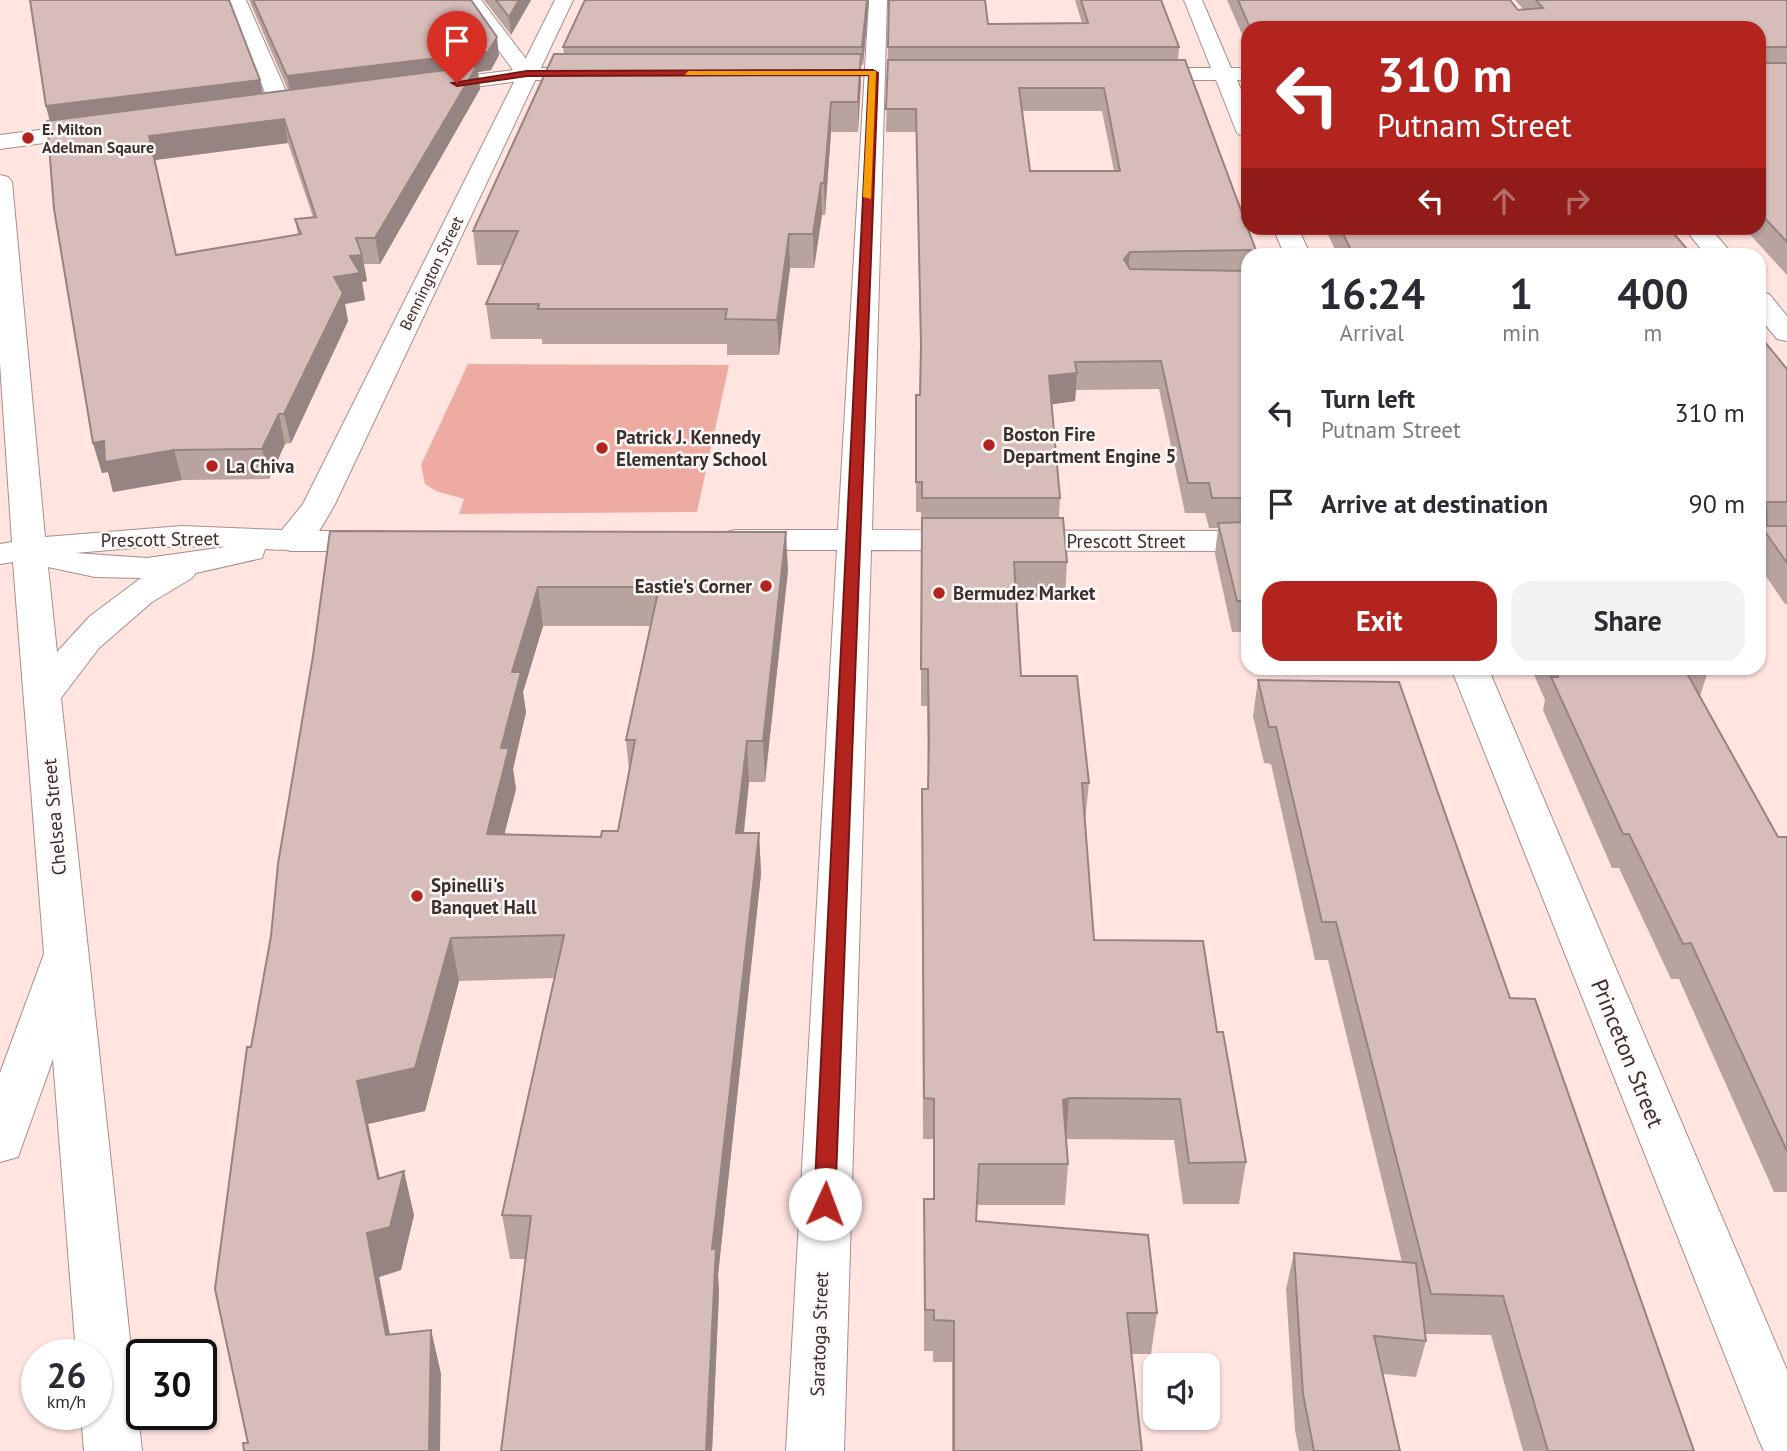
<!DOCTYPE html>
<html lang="en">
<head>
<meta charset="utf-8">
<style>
	:root { --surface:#fff; --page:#f2f2f3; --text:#2b2b33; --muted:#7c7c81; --accent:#b3241f }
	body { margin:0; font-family:"PT Sans",sans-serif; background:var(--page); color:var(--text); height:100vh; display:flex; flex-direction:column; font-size:26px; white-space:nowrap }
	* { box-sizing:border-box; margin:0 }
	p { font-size:23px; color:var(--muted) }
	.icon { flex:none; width:38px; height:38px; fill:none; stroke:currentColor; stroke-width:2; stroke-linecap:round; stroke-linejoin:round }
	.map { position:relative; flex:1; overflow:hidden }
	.details { position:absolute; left:1241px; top:248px; width:525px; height:427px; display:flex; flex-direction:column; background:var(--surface); border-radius:21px; box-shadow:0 2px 5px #0004 }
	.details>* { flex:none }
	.top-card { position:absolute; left:1241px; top:21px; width:525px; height:214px; border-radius:21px; box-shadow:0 2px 5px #0004; background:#b3241f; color:#fff; overflow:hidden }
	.controls { position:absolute; left:1143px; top:1353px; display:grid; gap:14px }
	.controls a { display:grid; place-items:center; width:77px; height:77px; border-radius:14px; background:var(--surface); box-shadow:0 2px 5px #0004; font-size:35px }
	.speed { position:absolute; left:21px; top:1339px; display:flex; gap:14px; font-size:35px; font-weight:700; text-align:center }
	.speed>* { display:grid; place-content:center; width:91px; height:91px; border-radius:50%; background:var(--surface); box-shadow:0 2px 5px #0004; line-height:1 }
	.speed small { font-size:18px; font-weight:400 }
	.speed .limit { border:4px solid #111; border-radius:10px; background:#fff; color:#111 }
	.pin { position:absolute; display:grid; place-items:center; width:60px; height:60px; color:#fff; margin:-72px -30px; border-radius:50% 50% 50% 0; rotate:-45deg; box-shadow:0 0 7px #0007 }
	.pin .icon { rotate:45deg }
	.me { position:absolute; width:77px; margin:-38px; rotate:2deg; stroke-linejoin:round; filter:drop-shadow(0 0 5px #0008) }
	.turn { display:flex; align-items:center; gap:24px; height:147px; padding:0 21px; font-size:32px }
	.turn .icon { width:91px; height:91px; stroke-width:2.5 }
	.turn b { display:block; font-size:49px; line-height:60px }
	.lanes { display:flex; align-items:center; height:66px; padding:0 21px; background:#0003; justify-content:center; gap:35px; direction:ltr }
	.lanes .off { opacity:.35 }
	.eta { display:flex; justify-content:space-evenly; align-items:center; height:119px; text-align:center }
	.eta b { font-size:42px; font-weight:700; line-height:49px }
	.cta { display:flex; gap:14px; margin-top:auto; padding:14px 21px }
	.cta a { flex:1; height:80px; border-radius:21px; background:var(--accent); color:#fff; font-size:28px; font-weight:700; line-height:80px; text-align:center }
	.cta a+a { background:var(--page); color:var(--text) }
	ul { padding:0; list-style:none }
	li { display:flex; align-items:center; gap:21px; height:91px; padding:0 21px }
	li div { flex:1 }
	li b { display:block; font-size:26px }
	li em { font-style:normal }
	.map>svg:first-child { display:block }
	.green { fill:#eeaba2 }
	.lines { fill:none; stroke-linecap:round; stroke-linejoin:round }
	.street-casing { stroke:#a68e8a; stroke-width:2 }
	.secondary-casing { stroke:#a68e8a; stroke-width:2 }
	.street { fill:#fff; fill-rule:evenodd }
	.secondary { fill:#fff; fill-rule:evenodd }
	.wall { fill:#b9a39f; fill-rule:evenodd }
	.shaded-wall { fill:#968482 }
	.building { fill:#d7bdb9; stroke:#968482; stroke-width:2; fill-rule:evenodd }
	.route { fill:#b3241f; stroke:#741714; stroke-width:2 }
	.slow { fill:#f59e0b }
	.poi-dot { fill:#b3241f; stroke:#fdf7f6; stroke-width:2.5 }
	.labels { text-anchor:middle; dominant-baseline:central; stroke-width:5; stroke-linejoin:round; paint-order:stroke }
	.far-poi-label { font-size:16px; font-weight:bold; fill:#3a302e; stroke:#fdf7f6; text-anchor:start }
	.far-street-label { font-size:16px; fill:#3a302e; stroke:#fdf7f6 }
	.poi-label { font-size:19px; font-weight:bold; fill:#3a302e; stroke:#fdf7f6; text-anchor:start }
	.street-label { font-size:19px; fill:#3a302e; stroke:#fdf7f6 }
	.near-street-label { font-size:23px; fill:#3a302e; stroke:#fdf7f6 }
</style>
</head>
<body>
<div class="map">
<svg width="1787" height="1451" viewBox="0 0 1787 1451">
	<rect width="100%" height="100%" fill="#ffe4e0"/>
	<path class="green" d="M468 364 729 365 697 512 459 514 464 499 436 491 425 484 421 465Z"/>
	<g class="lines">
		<defs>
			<path id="street" d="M228 0H246L292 105 289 110 281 112 270 105Z
				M462 0H481L533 68H598L608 74 598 80H527L428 93 421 91 417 87 428 81 513 70Z
				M869 0H887L872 530 1248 531V551L871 550 844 1451H786L837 550H735L723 547 718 540 723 533 735 530H838Z
				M1184 0H1202L1231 68H1248V80H1237L1248 106V140L1237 133 1216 80H1138L1128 74 1138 68H1211Z
				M101 122 109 124 112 129 109 134 0 149V135Z
				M1273 228H1298L1311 256H1285Z
				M1684 228H1710L1734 256H1707Z
				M1759 292 1769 294 1787 316V341L1777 339 1759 317Z
				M291 531H381L393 534 398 541 393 548 381 551H291L279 548 274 541 279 534Z
				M1451 668H1488L1787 1370V1451H1764L1758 1438Z"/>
			<path id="secondary" d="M555 0H573L335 504C314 541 310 553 265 549L262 558 196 573 192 578 152 602 99 648 61 698 142 1451H84L81 1414H96V1354H76L53 1059 18 1157 0 1162V1073L44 954 13 562 0 564V544L12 542 0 363V175L8 177 12 182 45 537 182 526 282 530 303 504ZM218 546 225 547 147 558 75 553 145 547ZM48 567 95 577 141 578 90 616 57 652Z"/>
		</defs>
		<use href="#street" class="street-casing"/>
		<use href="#secondary" class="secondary-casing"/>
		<use href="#street" class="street"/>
		<use href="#secondary" class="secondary"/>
	</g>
	<path class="wall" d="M249 0H471L499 55 491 70 478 72 480 89 380 264H364L367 281 362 282 365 300 345 304 348 321 291 443 285 444 269 479 182 480 113 492 108 472 102 473 93 443 50 120 46 106 260 80 263 93 288 90ZM288 143 313 217 295 219 298 235 176 255 155 160Z
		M484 0H531L511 35Z
		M585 0H869L863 65H861L858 132H831L825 215H822L814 268H790L779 355H727V344H542V339H491L486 304 503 265H477L473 231 564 54 563 47Z
		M889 0 988 24 1082 23 1075 0H1161L1179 47 1178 60 1258 256H1248V632H1232L1215 554 1218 528H1209L1205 513H1185L1159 389 1076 390 1075 401 1052 404 1060 498 1059 518 1067 562 1065 598H1016L1021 676 1089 783 1085 822 1094 940 1217 1032 1246 1162 1239 1204H1183L1174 1140 1066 1139 1068 1164 1065 1205H977L976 1221 1157 1313 1151 1354H1131L1142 1451H952V1362H933V1351H924V1199H933V1139H923L922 827V789H928L927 706H921V512H916V395H920L921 371 916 132H886ZM1022 111H1102L1114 171H1030Z
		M1227 0H1510L1518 10 1523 9 1515 0H1787V275L1744 228H1759V28H1248V48Z
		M1325 228H1669L1693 256H1338Z
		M1759 335 1787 369V604H1785L1759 566Z
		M330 531 788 570 765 782H749L744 833H759L761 874 718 1275 719 1292 712 1451H501L525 1259H510L502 1215 555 978 459 981 425 1111 368 1124 380 1179 414 1215 401 1270 379 1277 390 1334 431 1330 441 1374 248 1443 251 1047 271 936 313 656ZM543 626H651L626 740 629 770 618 831 601 837 504 834 516 789 513 769 526 712 523 692Z
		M1531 668H1709L1700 696 1778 837H1787V1192H1774L1679 979H1671L1619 868H1612L1543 710 1545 700Z
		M1258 680 1694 1451H1523L1491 1335 1425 1334 1426 1341 1416 1377 1383 1374 1400 1451H1299L1295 1430 1286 1289 1294 1253 1402 1262 1328 960H1315L1271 764 1264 763 1253 716Z"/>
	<path class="shaded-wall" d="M519 0H531L511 35 509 17Z
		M867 0H869L863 65 862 47Z
		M497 37 499 55 491 70 478 72 480 89 380 264 375 238 291 95 287 76Z
		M861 54V83L858 132V102Z
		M260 80 264 99 51 126 46 106Z
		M831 102V132L825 215 824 183Z
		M284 119 288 143 155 160 149 136Z
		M821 183 822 215 814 268 813 234Z
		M789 234 790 268 779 355 777 320Z
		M1130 252 1127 278 1124 259Z
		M362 255 367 281 362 282 365 300 345 304 348 321 291 443 284 414 334 277 350 256Z
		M1077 373 1075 401 1048 405 1049 376Z
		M279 414 285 444 269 479 262 449Z
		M104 441 174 450 182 480 113 492 108 472 102 473 93 443Z
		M786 532 788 570 765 782 763 741Z
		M538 587 543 626 523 692 526 712 513 769 516 789 494 875 487 834 501 748 512 672Z
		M747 741 749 782 739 874 736 833Z
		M759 833 761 874 718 1275 719 1292 712 1451H706L712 1249Z
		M451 938 459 981 425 1111 368 1124 389 1222 378 1179 357 1081Z
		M1069 1098 1066 1139 1063 1100Z
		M404 1171 414 1215 401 1270 379 1277 398 1378 386 1335 367 1233Z
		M431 1330 441 1374 440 1451H429Z"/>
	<path class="building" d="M30 0H229L260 80 46 106Z
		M253 0H471L497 37 488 52 287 76Z
		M496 0H519L509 17Z
		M585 0H867L862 47H563Z
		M889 0H985L988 24 1088 23 1081 0H1161L1179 47H888Z
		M1238 0H1510L1518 10 1543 8 1536 0H1787V47H1763V63H1787V242L1759 212V28H1250Z
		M554 54H861L858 102H831L824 183H821L813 234H789L777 320 725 319 727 309H538L539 304H486L518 231H473Z
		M888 60H1185L1258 256H1252L1251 250 1130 252 1124 259 1130 269 1248 271V498H1212L1209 483H1188L1161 361 1075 362 1077 373 1049 376 1060 498H922V482H916V395H920L921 345 916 109H886ZM1019 88H1104L1120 171H1030Z
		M477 66 375 238H356L362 255 350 256 360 273 334 277 343 293 284 414H279L262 449 174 450 105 462 104 441 93 443 54 209 47 121ZM284 119 316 217 295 219 301 234 176 255 149 136Z
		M1340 228H1669L1693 256H1354Z
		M1759 335 1787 369V502H1766L1767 526H1787V563L1759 523Z
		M922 518H1063L1067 562H1014L1021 676H1077L1089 783H1082L1094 940 1203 941 1217 1032H1223L1246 1162 1189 1163 1180 1099 1069 1098 1063 1100 1068 1164H979L976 1221 1148 1235 1157 1313H1127L1142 1451H954V1321L934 1320V1310H925L924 1199H934V1099L924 1098 922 789H928L929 740 928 669H921Z
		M1248 522V601H1237L1218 523Z
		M330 531 786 532 763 741H747L736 833H759L712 1249H716L706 1451H501L531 1216 502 1215 564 935 451 938 415 1068 357 1081 378 1179 404 1171 390 1227 367 1233 386 1335 431 1330 429 1451H244L243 1443H248L215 1289 247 1047H251L271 936 278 864 313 656ZM538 587H659L626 740H635L618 831H602L601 837 487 834 509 748H501L521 672H512Z
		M1554 668H1684L1778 837H1787V1151L1691 943 1683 944 1629 834H1623L1551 677H1558Z
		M1258 680 1399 682 1510 998 1535 999 1694 1451H1548L1503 1296 1431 1294 1336 922H1322L1276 727H1269Z
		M1294 1253 1416 1263 1426 1341 1374 1336 1400 1451H1314L1303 1394Z"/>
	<path class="route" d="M873 70 878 73 835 1204 832 1210 825 1213 817 1210 814 1204 869 75 527 76 457 86 452 83 527 71Z"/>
	<path class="slow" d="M688 71H876L871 199 863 197 869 75H685Z"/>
	<g class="poi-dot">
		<circle cx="28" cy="138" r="7"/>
		<circle cx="989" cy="445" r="7"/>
		<circle cx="602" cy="448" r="7"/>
		<circle cx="212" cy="466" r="7"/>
		<circle cx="766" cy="586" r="7"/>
		<circle cx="939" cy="593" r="7"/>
		<circle cx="417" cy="896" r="7"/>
	</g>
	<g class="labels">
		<g class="far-poi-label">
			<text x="42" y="129">E. Milton<tspan x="42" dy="18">Adelman Sqaure</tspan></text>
		</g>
		<g class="far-street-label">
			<text transform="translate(431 273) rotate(-64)">Bennington Street</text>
		</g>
		<g class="poi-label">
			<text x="1003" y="434">Boston Fire<tspan x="1003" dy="22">Department Engine 5</tspan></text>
			<text x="616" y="437">Patrick J. Kennedy<tspan x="616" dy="22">Elementary School</tspan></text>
			<text x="226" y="466">La Chiva</text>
			<text x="752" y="586" text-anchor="end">Eastie's Corner</text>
			<text x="953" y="593">Bermudez Market</text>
			<text x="431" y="885">Spinelli's<tspan x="431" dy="22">Banquet Hall</tspan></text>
		</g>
		<g class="street-label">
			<text transform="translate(160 539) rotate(-1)">Prescott Street</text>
			<text x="1126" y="541">Prescott Street</text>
			<text transform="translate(54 817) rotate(-95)">Chelsea Street</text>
			<text transform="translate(819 1334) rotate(-88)">Saratoga Street</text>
		</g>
		<g class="near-street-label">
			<text transform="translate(1628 1053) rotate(68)">Princeton Street</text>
		</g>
	</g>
</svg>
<div class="controls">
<a><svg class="icon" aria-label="sound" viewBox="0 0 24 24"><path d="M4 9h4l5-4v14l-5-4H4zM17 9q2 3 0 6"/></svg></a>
</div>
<div class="speed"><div>26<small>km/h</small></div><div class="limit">30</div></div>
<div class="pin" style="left:457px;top:83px;background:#d93025"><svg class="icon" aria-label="arrive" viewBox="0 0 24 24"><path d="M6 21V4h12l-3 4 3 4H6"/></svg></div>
<svg class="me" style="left:825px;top:1204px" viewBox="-20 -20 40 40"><circle r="19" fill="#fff"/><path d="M0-13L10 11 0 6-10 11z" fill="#b3241f"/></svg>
<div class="top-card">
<div class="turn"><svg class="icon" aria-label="left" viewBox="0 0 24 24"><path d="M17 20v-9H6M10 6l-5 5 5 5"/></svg><div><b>310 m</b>Putnam Street</div></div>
<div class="lanes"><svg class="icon" aria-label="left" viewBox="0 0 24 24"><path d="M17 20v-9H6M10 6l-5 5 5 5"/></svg><svg class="icon off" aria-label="ahead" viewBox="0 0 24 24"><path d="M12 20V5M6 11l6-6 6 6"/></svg><svg class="icon off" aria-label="right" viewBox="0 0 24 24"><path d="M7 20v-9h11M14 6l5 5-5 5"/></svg></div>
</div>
<section class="details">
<div class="eta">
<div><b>16:24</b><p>Arrival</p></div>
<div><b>1</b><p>min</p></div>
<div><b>400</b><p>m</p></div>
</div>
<ul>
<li><svg class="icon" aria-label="left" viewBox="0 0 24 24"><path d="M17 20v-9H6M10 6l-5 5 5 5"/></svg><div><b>Turn left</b><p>Putnam Street</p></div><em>310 m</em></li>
<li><svg class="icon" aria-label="arrive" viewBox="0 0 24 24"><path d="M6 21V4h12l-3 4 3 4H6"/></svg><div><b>Arrive at destination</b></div><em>90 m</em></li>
</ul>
<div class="cta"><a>Exit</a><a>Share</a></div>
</section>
</div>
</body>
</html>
